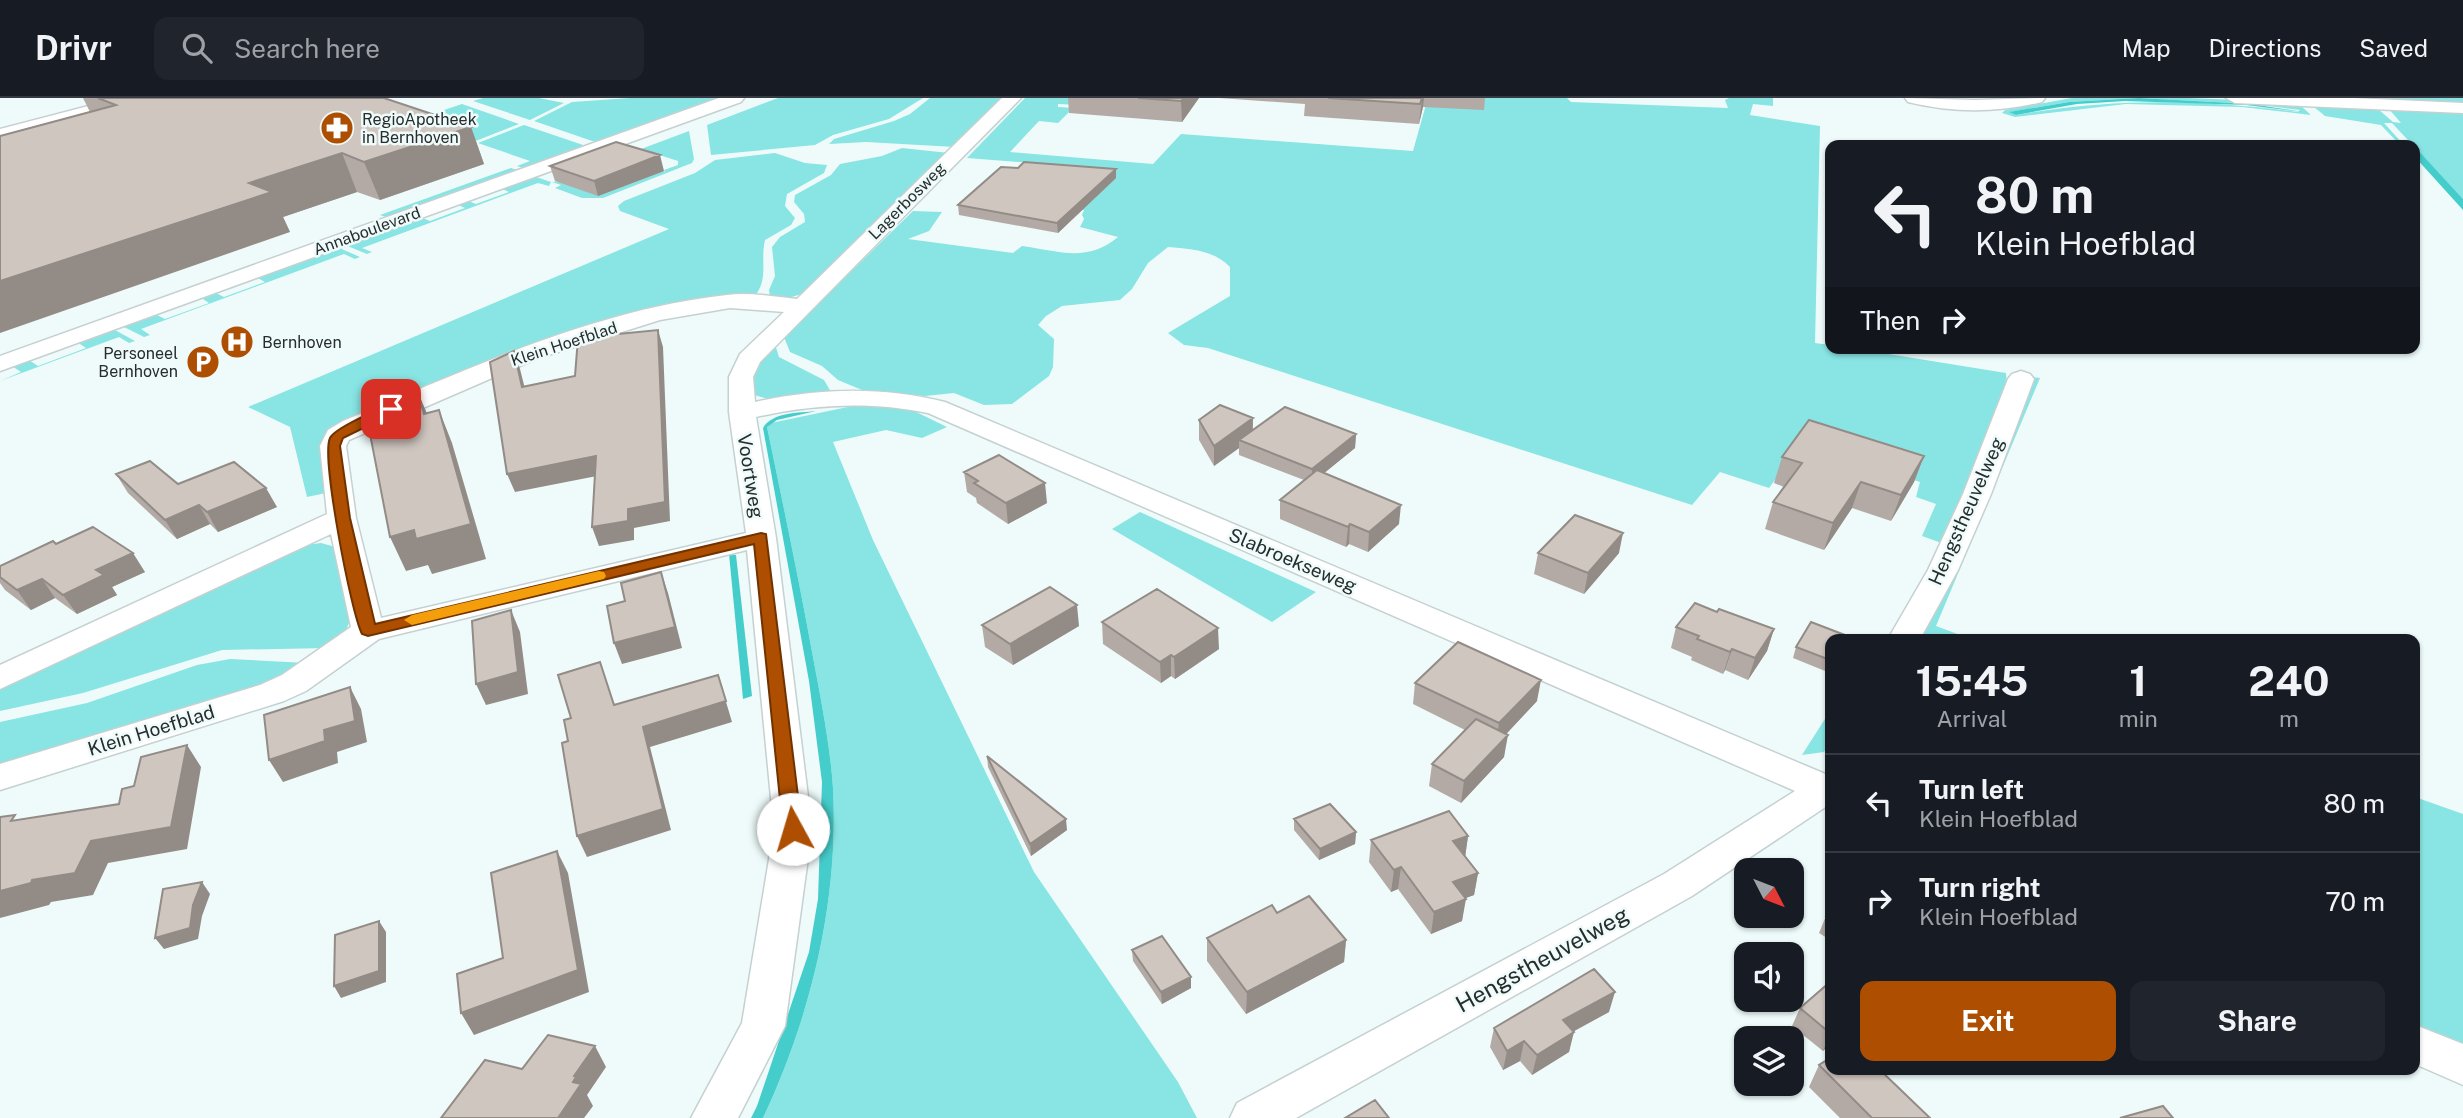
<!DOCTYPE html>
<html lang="en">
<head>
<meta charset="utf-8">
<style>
	:root { --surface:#171b24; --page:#20242c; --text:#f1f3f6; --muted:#9ea1a6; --line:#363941; --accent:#ad4e00 }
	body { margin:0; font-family:"Public Sans",sans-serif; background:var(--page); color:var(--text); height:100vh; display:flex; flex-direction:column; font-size:26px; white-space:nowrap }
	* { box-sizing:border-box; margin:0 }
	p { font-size:23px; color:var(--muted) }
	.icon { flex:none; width:38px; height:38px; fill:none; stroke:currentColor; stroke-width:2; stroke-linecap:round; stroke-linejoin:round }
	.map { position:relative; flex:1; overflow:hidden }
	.details { position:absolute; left:1825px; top:536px; width:595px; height:441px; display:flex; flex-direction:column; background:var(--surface); border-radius:14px; box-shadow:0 2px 5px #0004 }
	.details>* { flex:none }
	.hud { position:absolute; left:1825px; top:42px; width:595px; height:214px; border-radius:14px; box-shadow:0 2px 5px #0004; background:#171b24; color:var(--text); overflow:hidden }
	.needle { width:46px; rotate:132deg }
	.buttons { position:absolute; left:1734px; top:760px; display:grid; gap:14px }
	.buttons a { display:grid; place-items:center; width:70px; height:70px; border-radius:14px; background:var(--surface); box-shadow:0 2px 5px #0004; font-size:35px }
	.pin { position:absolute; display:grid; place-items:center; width:60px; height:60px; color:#fff; margin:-30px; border-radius:14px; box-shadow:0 4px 10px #0006 }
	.me { position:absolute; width:77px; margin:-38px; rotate:354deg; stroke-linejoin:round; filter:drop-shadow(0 0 5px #0008) }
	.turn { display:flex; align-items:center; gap:24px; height:147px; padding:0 35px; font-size:32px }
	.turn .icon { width:91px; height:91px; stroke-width:2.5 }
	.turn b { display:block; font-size:49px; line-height:60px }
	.then { display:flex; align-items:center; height:66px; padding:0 35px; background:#0003; gap:14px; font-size:26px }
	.eta { display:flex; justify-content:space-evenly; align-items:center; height:119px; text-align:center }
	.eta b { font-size:42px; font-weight:700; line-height:49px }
	.primary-button { display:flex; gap:14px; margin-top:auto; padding:14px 35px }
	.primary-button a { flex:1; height:80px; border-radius:14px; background:var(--accent); color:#fff; font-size:28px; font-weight:700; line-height:80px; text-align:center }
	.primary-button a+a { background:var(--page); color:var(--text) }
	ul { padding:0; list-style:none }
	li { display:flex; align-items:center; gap:21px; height:98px; padding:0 35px; border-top:2px solid var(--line) }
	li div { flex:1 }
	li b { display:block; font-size:26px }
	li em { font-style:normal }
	header { display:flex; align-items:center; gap:42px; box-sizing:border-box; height:98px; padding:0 35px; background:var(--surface); border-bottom:2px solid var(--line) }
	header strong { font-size:33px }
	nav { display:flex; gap:38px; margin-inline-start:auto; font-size:24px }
	.search { width:490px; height:63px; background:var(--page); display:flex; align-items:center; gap:18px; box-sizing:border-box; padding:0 24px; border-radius:14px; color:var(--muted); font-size:26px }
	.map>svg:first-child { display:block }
	.green { fill:#88e5e3; fill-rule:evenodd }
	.water { fill:#45cdcb }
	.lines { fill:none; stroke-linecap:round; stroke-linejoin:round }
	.street-casing { stroke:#c5d1d1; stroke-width:3 }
	.street { fill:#fff; fill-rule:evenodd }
	.wall { fill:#b3aaa5 }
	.shaded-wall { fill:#928b86 }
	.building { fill:#d0c6c0; stroke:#928b86; stroke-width:2 }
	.route { fill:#ad4e00; stroke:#703300; stroke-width:2 }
	.slow { fill:#f59e0b }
	.labels { text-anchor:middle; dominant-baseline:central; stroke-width:5; stroke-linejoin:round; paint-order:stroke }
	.far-poi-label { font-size:16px; fill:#272c2c; stroke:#eefbfa; text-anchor:start }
	.far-street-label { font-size:16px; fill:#272c2c; stroke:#eefbfa }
	.street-label { font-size:19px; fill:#272c2c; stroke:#eefbfa }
	.near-street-label { font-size:23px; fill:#272c2c; stroke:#eefbfa }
</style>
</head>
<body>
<header>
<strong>Drivr</strong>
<div class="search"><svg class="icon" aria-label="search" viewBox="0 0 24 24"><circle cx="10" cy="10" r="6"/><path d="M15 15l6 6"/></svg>Search here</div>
<nav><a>Map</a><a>Directions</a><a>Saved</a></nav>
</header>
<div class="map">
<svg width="2463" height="1020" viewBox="0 0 2463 1020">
	<rect width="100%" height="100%" fill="#eefbfa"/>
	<path class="green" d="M483 0H539L564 5 530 22 473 3Z
		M630 0H724L598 45 534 23 572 4Z
		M778 0H923L889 21 833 37 815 47 711 57 707 27Z
		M930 0H1004L955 49 866 44 829 46 834 41 894 23 910 16Z
		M1025 0H1074L1080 7 1058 6V9L1074 10 1080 14H1069L1058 25 1039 23 1010 54 1153 66 1181 36 1413 53 1427 3 1414 0H1567L1571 4 1728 10 1725 2 1729 0H1773V8L1753 6 1750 17 1820 28 1815 245 1830 247V250H1851L2006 275 2007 288 1947 447 1922 438 1936 406 1916 399 1920 384 1801 346 1769 390 1720 374 1692 407 1208 250 1184 247 1168 235 1230 198V169C1214 152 1190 151 1168 149L1148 165 1132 191 1120 202 1062 208 1046 218 1038 227 1054 241 1053 269 1049 278 1012 306 984 307 954 295 925 298 862 292 838 282 822 268 790 254 784 239 913 113 942 114 929 133 908 141 1013 155 1022 148C1059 153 1087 165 1118 139L1080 129 1084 121 1082 117 1084 112 1075 111 1059 67 967 60Z
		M2072 0H2188L2289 4 2301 8 2311 17 2242 9 2126 6 2015 19 2002 15 2005 12ZM2139 0 2252 6 2300 12 2298 14C2200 1 2114 0 2016 17L2010 14 2069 4Z
		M2317 0H2463V101L2392 25H2384L2404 47H2400L2381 27 2325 18 2314 9 2320 6 2378 11 2393 24 2401 25 2382 3Z
		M462 6 519 26 473 44 411 23Z
		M524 27 589 49 526 71 517 68 530 63 478 45Z
		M689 33 694 61 692 65 603 100H582L555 90 561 87 552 84 660 72 665 74 664 72 678 67V63L641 51Z
		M902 50 949 55 805 195 785 201 770 199 769 192 775 178 772 149 780 139 805 124 804 116 794 104 795 97 831 77 840 66 882 58Z
		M775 55 805 65 827 67 824 75 787 96 785 108 795 120 791 127 765 142C760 163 769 180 755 198L715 200 340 325 326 334 321 345 326 395 307 399 290 329 248 309 669 131 620 113 618 108 624 103 695 75 715 62Z
		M511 70 520 73 389 120 380 117Z
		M533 78 551 84 549 88 538 85 362 150 372 154 367 156 345 147 420 119 430 123 465 110 456 106 466 102 476 106 509 94 500 90Z
		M337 149 360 159 355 161 344 156 141 231 150 237 144 239 122 228 155 216 165 221 209 205 200 199 214 194 224 199 265 184 256 179Z
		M113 231 135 243 129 245 119 239 0 283 21 274 12 268 29 262 38 268 86 250 77 244Z
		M775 246 779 259 824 282 831 294 772 302 754 297 749 287 762 258Z
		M2031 279 2040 280 1936 528 1971 541H1915Z
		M862 306 908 310 947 329 922 340 886 332 833 344 873 442 1034 774 1178 984 1197 1020H763C811 918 839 803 833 690 830 646 821 602 813 559 799 482 783 406 767 329L771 325Z
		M1140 414 1316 494 1272 524 1112 431Z
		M321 445 339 450 350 522 347 530 327 550 222 552 83 595 0 613V588L298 448Z
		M230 561 306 565 276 584 0 667V624L87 605 197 567Z
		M1830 613V643L1824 654 1802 657Z
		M2415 699 2463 716V954L2415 933Z"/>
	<path class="water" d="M2139 0 2252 6 2303 14 2246 7 2125 3 2077 6 2016 17 2009 14 2069 4Z
		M2415 49 2463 101V112L2415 59Z
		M816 313 777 322 767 329C783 406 799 482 813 559 821 602 830 646 833 690 839 803 811 918 763 1020H751L757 1008 809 854 818 801 822 684 809 583 763 330C772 314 799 315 816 313Z
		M729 456 736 457 752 598 743 601Z"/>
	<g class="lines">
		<defs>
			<path id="street" d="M119 0H148L145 4 0 42V31Z
				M719 0H744L741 4 0 273V258Z
				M1002 0H1021L760 264 753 279 755 304C819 290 881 288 945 304L1830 678V706L1692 798 1296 1020H1230L1237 1005 1664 776 1795 693 928 315C870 303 814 306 756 319L776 440 812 731 785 928 738 1020H691L742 925 774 731 747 452 379 541 306 593 284 603 0 692V666L260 587 282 577 351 529 331 436 0 591V567L327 416 320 348 328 332 343 323C464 273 596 211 727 197 750 194 775 199 797 201ZM730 210 784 214 740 256 729 279V314L746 435 381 520 356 420 346 348 349 342 536 261 660 222Z
				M1905 0 1975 2 2045 0 2042 4C1997 15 1953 15 1908 4Z
				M2226 0H2353L2463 5V15L2235 5Z
				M2021 273 2030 276 2034 281 1991 396 1958 472 1920 541H1888L1928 472 1963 396 2008 281 2012 276Z
				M2415 927 2463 946V987L2415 966Z"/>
		</defs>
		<use href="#street" class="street-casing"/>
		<use href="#street" class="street"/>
	</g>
	<path class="wall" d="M83 0H384L471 29 484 66 380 102 357 94 283 119 290 134 90 14Z
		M1068 0H1199L1182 24 1069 15Z
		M1219 0H1485L1484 12 1423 9 1419 26 1304 18 1305 6Z
		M550 68 664 73 598 98 555 83Z
		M1116 80 1058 135 959 117 958 107Z
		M1253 320V333L1356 336 1355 350 1324 375 1399 426 1368 454 1349 446 1346 449 1280 421V402L1304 382 1239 357V350L1214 368 1199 342V322Z
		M1924 358 1914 384 1891 423 1852 410 1824 452 1765 431 1773 404 1784 389 1774 385 1782 359Z
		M964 374 1047 405 1008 426 977 405 976 400 967 394Z
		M116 376 178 386 277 409 218 434 210 426 177 441 128 395Z
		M56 446 145 474 112 489 117 497 77 516 55 500 31 512 5 492 0 485V468Z
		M1538 455H1619L1584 496 1534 476Z
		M1717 514 1774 531 1767 553 1748 582 1725 572 1723 576 1691 562 1692 559 1671 550 1676 529Z
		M1102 524 1219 551 1175 581 1171 578 1161 585 1103 546Z
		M982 527 1079 528 1013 567 985 549Z
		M1830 541V575L1793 560 1796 549Z
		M1415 585 1537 603 1506 636 1504 659 1461 705 1429 688 1432 666 1465 632 1413 606Z
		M987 658 1067 732 1031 758 988 669Z
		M1294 721 1356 734 1355 746 1319 762 1294 732Z
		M1468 738 1465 759 1478 775 1474 797 1465 800 1462 823 1431 836 1398 791 1391 794 1369 764 1371 742Z
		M1830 812V842L1819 835 1826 818Z
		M1277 815 1346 842 1344 864 1246 916 1207 863V840Z
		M1132 852 1191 879V890L1162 906 1133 863Z
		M1830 884V946L1823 953 1792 928 1800 910Z
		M1609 914 1573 933 1569 954 1532 977 1520 963 1503 972 1490 949 1494 930Z
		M1819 967 1930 1020H1840L1809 989Z"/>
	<path class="shaded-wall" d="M1184 0H1199L1182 24 1181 3Z
		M1422 0H1424L1423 9 1419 26Z
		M471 29 484 66 380 102 364 64Z
		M342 55 357 94 283 119 290 134 0 235V183L249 85Z
		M660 57 664 73 598 98 594 83Z
		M1116 71V80L1058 135 1057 125Z
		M658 232 663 249 670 423 634 430V442L599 448 592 429 628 411Z
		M514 253 520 271 529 307 522 289Z
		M417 292 431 325 424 316Z
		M439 312 452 345 486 461 432 476 428 467 406 473 390 439Z
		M1253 320 1252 340 1239 342V350L1214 368V348Z
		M1356 336 1355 350 1312 385V371Z
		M596 358 602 377 515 394 507 376Z
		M1924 358 1914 384 1891 423 1901 397Z
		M1861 384 1852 410 1824 452 1833 425Z
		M1045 385 1047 405 1008 426 1006 405Z
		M266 390 277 409 218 434 207 414Z
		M199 407 210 426 177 441 165 422Z
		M1401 407 1399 426 1368 454 1369 434Z
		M1350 426 1349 446 1346 449 1348 429Z
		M1623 435 1619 455 1584 496 1588 475Z
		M133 455 145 474 112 489 117 497 77 516 63 497 96 472Z
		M661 474 668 495 682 550 622 566 614 545Z
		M42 481 55 500 31 512 17 492Z
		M1077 507 1079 528 1013 567 1010 546Z
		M511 512 520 534 528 596 486 607 476 586Z
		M1218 530 1219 551 1175 581 1174 559Z
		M1774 531 1767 553 1748 582 1755 560Z
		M1732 551 1725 572 1723 576 1730 554Z
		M1171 557V578L1161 585 1160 564Z
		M718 577 732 624 650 649 671 732 587 759 577 738 643 629Z
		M1541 582 1537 603 1496 647 1499 625Z
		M350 589 361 611 367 644 337 654 338 665 283 684 269 662 324 632Z
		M1508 637 1504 659 1461 705 1464 683Z
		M187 647 201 669 187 751 108 765 93 797 51 804 49 807 0 820V793L32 782 91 743Z
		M1066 721 1067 732 1031 758 1030 746Z
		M1356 734 1355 746 1319 762 1320 751Z
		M1468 738 1465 760 1453 743Z
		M557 753 568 775 589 894 474 937 461 915 578 872Z
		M1401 769 1398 791 1391 794 1394 772Z
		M1478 775 1474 797 1450 806 1453 784Z
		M202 784 210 796 202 818 198 841 164 851 155 840 193 807Z
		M1466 801 1462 823 1431 836 1434 814Z
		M379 823 386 834V884L341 900 334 888Z
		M1346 842 1344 864 1246 916 1247 894Z
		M1191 879V890L1162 906 1161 894Z
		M1615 894 1609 914 1558 942 1563 922Z
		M1574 934 1569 954 1532 977 1537 957Z
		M1830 936V946L1823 953Z
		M1524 943 1520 963 1503 972 1507 953Z
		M595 948 606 969 587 997 593 1008 584 1020H558L574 978Z"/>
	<path class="building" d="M98 0H384L471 29 364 64 342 55 249 85 272 94 0 183V38L116 7Z
		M1138 0H1184L1181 3Z
		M1328 0H1422L1420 6Z
		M616 44 660 57 594 83 550 68Z
		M1024 64 1116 71 1057 125 958 107 1001 69 1018 70Z
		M658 232 665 404 628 411V423L592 429 596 358 507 376 490 264 514 253 522 289 575 278 578 240Z
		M417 292 424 316 439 312 471 426 416 441 414 432 390 439 364 305Z
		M1220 307 1253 320 1214 348 1199 322Z
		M1285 309 1356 336 1312 371 1239 342Z
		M1809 322 1924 358 1901 397 1861 384 1833 425 1773 404 1802 365 1782 359Z
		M999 357 1045 385 1006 405 974 385 978 383 964 374Z
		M150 363 178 386 234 364 266 390 207 414 199 407 165 422 116 376Z
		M1317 372 1401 407 1369 434 1350 426 1348 429 1280 402Z
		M1575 417 1623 435 1588 475 1538 455Z
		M93 429 133 455 96 472 104 477 63 497 42 481 17 492 0 479V468L53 443 56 446Z
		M661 474 675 529 614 545 607 508 625 503 621 485Z
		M1050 489 1077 507 1010 546 982 527Z
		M1157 491 1218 530 1174 559 1171 557 1160 564 1102 524Z
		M1695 505 1717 514 1719 511 1774 531 1755 560 1732 551 1730 554 1697 541 1699 538 1676 529Z
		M511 512 518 574 476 586 472 523Z
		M1811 524 1850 539 1848 541H1830V562L1796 549Z
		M1458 544 1541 582 1499 625 1415 585Z
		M600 564 614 607 718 577 726 603 643 629 663 711 577 738 562 645 568 643 564 622 571 620 558 577Z
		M350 589 355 623 324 632 325 643 269 662 264 617Z
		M1476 621 1508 637 1464 683 1432 666Z
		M187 647 171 729 91 743 75 775 32 782 31 785 0 793V719L15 717 11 723 119 706 122 691 134 688 141 659Z
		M987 658 1066 721 1030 746Z
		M1330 706 1356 734 1320 751 1294 721Z
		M1449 713 1468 738 1453 743 1478 775 1453 784 1466 801 1434 814 1401 769 1394 772 1371 742Z
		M557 753 578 872 461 915 457 876 503 860 491 775Z
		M202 784 193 807 190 830 155 840 163 791Z
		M1309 798 1346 842 1247 894 1207 840 1272 807 1277 815Z
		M1830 812V820L1826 818Z
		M379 823V873L334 888 335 837Z
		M1162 838 1191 879 1161 894 1132 852Z
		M1594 871 1615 894 1563 922 1574 934 1537 957 1524 943 1507 953 1494 930Z
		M1830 884V935L1800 910Z
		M548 937 595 948 574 978 576 979 573 984 581 986 558 1020H441L485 962 522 971Z
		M1830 960V971H1879L1930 1020H1872L1819 967Z
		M1375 1002 1389 1020H1345Z
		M2163 1008 2173 1020H2120Z"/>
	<path class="route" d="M391 307 398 311 396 314 343 340 340 348 350 420 375 526 761 435 766 436 802 731 800 736 793 739 786 736 783 731 754 446 368 538 362 536C351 515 321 358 330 340 335 330 380 310 391 307Z"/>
	<path class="slow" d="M599 473 604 474 606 478 604 481 412 527 404 522 412 517Z"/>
	<defs>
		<symbol id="pharmacy-disc" viewBox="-11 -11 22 22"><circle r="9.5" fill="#ad4e00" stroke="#eefbfa"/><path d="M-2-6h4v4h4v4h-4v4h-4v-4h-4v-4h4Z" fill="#fff"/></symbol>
		<symbol id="hospital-disc" viewBox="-11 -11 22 22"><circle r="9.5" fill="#ad4e00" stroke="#eefbfa"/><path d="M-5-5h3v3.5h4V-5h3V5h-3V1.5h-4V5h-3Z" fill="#fff"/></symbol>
		<symbol id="parking-disc" viewBox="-11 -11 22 22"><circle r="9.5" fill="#ad4e00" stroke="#eefbfa"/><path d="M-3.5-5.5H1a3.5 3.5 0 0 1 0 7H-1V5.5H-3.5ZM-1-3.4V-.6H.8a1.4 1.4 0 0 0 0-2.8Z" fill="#fff"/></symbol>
	</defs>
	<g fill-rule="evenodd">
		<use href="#pharmacy-disc" x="318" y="11" width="38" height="38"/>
		<use href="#hospital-disc" x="218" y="225" width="38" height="38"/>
		<use href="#parking-disc" x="184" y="245" width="38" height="38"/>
	</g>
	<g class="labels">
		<g class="far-poi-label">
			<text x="362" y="21">RegioApotheek<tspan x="362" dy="18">in Bernhoven</tspan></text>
			<text x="262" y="244">Bernhoven</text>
			<text x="178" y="255" text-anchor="end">Personeel<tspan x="178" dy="18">Bernhoven</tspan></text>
		</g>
		<g class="far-street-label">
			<text transform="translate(907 103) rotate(-45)">Lagerbosweg</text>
			<text transform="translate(367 133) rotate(-20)">Annaboulevard</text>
			<text transform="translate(564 246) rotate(-18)">Klein Hoefblad</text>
		</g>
		<g class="street-label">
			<text transform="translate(751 378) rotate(81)">Voortweg</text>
			<text transform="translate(1966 413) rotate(-66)">Hengstheuvelweg</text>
			<text transform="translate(1293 462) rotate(23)">Slabroekseweg</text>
			<text transform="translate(151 632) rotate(-17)">Klein Hoefblad</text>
		</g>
		<g class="near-street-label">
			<text transform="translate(1542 861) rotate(-29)">Hengstheuvelweg</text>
		</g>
	</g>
</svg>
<div class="buttons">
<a><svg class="needle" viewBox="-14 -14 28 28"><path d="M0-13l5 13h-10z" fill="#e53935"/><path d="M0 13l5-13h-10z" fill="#9ea1a6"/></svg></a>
<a><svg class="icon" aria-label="sound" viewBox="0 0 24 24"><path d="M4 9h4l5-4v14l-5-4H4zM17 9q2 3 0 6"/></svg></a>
<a><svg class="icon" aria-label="layers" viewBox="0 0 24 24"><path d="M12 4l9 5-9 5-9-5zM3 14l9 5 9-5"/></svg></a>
</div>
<div class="pin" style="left:391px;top:311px;background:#d93025"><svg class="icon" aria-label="arrive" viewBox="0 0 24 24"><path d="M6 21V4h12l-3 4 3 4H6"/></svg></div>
<svg class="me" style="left:793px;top:731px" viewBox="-20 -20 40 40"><circle r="19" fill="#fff"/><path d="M0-13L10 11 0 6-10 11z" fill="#ad4e00"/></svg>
<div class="hud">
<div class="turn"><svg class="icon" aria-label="left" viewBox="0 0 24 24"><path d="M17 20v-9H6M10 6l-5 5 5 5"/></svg><div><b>80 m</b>Klein Hoefblad</div></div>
<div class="then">Then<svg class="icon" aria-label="right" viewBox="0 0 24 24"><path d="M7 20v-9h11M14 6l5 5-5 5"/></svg></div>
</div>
<section class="details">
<div class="eta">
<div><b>15:45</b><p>Arrival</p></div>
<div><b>1</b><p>min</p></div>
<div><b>240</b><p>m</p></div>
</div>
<ul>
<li><svg class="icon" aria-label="left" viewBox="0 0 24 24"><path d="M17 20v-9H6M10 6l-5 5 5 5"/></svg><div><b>Turn left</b><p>Klein Hoefblad</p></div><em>80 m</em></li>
<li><svg class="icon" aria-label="right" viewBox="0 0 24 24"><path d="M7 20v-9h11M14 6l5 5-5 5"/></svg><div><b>Turn right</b><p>Klein Hoefblad</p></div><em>70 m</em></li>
</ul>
<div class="primary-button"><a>Exit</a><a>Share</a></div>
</section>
</div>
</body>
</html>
